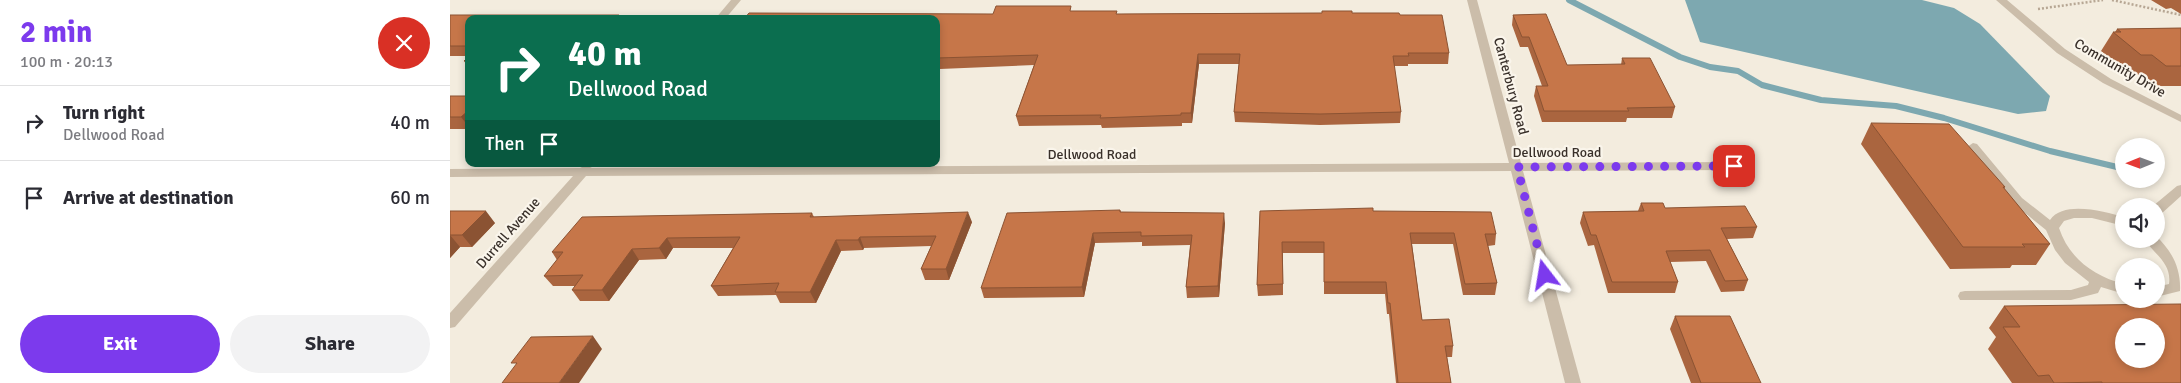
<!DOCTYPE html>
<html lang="en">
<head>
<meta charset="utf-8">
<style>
	:root { --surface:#fff; --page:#f2f2f3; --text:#2b2b33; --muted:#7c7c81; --line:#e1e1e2; --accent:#7c3aed }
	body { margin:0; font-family:Signika,sans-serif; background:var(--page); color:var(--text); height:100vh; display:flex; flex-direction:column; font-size:19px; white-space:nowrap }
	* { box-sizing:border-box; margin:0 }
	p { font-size:16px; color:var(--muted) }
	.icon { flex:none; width:28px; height:28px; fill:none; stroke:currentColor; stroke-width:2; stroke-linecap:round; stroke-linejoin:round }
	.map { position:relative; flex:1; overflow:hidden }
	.panel { display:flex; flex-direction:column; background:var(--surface); width:450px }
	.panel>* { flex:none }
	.guide { position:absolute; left:15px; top:15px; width:475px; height:152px; border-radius:10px; box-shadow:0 2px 8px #0003; background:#0b6e4f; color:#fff; overflow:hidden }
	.needle { width:32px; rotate:269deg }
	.controls { position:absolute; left:1665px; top:138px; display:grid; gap:10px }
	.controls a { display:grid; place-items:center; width:50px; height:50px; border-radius:50%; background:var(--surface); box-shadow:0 2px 8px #0003; font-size:25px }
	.pin { position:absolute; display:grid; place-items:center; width:42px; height:42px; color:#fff; margin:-21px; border-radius:10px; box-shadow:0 2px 8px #0006 }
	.me { position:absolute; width:55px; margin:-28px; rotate:346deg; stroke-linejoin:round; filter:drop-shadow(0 0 4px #0008) }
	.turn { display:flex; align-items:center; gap:18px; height:105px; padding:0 20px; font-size:22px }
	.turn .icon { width:65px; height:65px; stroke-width:2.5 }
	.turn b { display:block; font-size:35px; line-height:42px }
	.then { display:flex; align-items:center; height:48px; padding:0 20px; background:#0003; gap:10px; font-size:19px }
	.round { display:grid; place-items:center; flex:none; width:52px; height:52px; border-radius:26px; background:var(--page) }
	.headline { display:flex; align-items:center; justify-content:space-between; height:85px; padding:0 20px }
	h1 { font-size:30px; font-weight:700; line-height:38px; color:var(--accent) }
	.primary-button { display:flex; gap:10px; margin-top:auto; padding:10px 20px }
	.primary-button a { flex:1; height:58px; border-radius:30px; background:var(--accent); color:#fff; font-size:20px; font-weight:700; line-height:58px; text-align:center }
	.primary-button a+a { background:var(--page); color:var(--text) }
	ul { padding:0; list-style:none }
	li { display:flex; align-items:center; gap:15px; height:75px; padding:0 20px; border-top:1px solid var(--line) }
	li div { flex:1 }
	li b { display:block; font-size:19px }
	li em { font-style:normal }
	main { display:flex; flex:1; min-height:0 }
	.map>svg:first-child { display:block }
	.water { fill:#7da8b0 }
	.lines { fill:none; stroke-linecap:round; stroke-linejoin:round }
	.stream { stroke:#7da8b0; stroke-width:6 }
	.path { stroke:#b7a794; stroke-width:2.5; stroke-dasharray:2 2; stroke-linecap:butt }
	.minor { fill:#cbbdaa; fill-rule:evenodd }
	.wall { fill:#aa653f }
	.shaded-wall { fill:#8b5333 }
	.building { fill:#c67649; stroke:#8b5333; fill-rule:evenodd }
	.route { stroke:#7c3aed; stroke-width:9; stroke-dasharray:0 16.2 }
	.labels { text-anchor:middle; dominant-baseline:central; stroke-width:4.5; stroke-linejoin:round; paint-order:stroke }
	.street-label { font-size:14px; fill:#39302a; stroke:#faf5eb }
</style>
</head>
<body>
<main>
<section class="panel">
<div class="headline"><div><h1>2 min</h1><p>100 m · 20:13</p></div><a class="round" style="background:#d93025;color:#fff"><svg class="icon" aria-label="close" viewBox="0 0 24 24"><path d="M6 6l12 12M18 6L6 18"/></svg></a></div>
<ul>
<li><svg class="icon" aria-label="right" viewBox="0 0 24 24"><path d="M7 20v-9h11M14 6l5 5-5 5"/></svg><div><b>Turn right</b><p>Dellwood Road</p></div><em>40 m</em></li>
<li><svg class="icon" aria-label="arrive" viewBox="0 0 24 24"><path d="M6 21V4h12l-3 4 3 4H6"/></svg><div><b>Arrive at destination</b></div><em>60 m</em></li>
</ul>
<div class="primary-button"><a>Exit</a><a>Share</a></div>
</section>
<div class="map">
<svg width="1731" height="383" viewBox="0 0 1731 383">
	<rect width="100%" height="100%" fill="#f3ecde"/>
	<path class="water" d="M1235 0H1472L1504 8 1530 24 1600 96 1596 111 1568 114 1250 42Z"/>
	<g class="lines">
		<path class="stream" d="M1119 0 1230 57 1260 67 1288 71 1312 85 1371 100 1446 106 1494 118 1600 151 1667 167"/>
		<path class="path" d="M1662 0 1731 15
			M1588 9 1653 0"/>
		<path class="minor" d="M281 0H291L275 19H265Z
			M1017 0H1027L1071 163 1284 162 1290 166 1284 170 1073 171 1131 383H1115L1061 171 136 176 5 327 0 328V313L123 176 0 177V169L130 168 136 165 142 168 1059 163Z
			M1546 0H1557L1615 49 1661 79 1731 115V122L1653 83 1607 53Z
			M1523 143 1527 144 1572 198 1600 220C1614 200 1655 212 1674 217V226L1642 218H1624L1614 221 1609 228C1619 258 1643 276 1674 284V294L1651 287 1648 293 1621 300H1510L1508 296 1510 292 1515 291 1621 290 1638 285 1639 282 1615 263 1605 250 1596 230 1564 204 1517 147Z
			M1731 185V196L1711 214 1706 215V206H1703L1727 186Z
			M1706 236C1722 251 1731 268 1730 291L1706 297V287L1719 284C1722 263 1704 254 1694 239H1706Z"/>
	</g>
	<path class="wall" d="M1701 0H1731V14L1721 8 1716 9Z
		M622 11 668 14 902 13 950 15 999 53 998 64H958V66H944L951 112 950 123 870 125 785 122 784 112 789 64H749L742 123H732V126L652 128 651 125 569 126 566 116 584 65 490 69 489 65H486V19L543 14Z
		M0 15 19 19V56H0Z
		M1063 15 1117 65H1171L1172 58 1225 107 1222 118H1177L1176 122H1092L1084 96 1086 86H1092L1078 47H1070L1062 25Z
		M1731 28V86H1702L1688 75H1678L1651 51 1663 32H1665L1667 29Z
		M19 56V68L14 61Z
		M0 96H19V129H0Z
		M1421 123 1555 187 1554 189 1600 244 1586 265H1562L1560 268 1500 269 1411 144Z
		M1191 203 1307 227 1303 238 1277 239 1298 280 1294 291 1271 292 1256 261 1220 262 1228 282 1225 293H1158L1144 245 1138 246 1130 223 1133 212 1188 211Z
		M670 210 671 212 775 223 769 297 737 298 736 287 740 245 692 246V242L645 243 634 297 534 298 531 288Z
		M0 211 45 223 22 247H10L0 258Z
		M810 211H923L1046 234 1045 245 1038 246 1047 283 1045 295H1013L1003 244H962L972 320 1003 346 1002 357H997L1001 383H946L939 314H937L935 294H874V253H833V295L808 296 807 285Z
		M362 213 364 217 522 222 499 280H475L471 269 481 246 414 248 413 250 391 251 366 303H330L326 295 268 296 261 286 283 248H223L216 259 189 260 159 301H130L122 290 125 286H103L94 276 107 260 102 252Z
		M1554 306 1731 383H1562L1538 349 1546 337 1539 328Z
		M1225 316 1311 383H1241L1220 329Z"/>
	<path class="shaded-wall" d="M169 15 171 19H165Z
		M748 54 749 64 742 123 741 113Z
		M19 110V127L11 117Z
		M36 211 45 223 22 247 12 235Z
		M518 212 522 222 499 280 496 269Z
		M774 213 775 223 769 297 768 286Z
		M643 233 645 243 634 297 632 287Z
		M0 235 10 247 0 258Z
		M410 237 414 248 413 250 408 240Z
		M217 238 223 248 216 259 209 248Z
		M386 240 391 251 366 303 360 292Z
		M182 249 189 260 159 301 152 290Z
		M143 336 152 349 129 383H109Z"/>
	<path class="building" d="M546 6H621L620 11H667L666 14 872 13V11H902V13H949L950 15H992L999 53H958L959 56H943L951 112 870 114 784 112 790 54H748L741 113H731V115L650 118 651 115 566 116 588 55 487 58 489 55H486V19H294L299 13 543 14Z
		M1096 14 1117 65 1175 64 1172 58H1200L1225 107 1177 108 1179 111H1094L1086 86H1098L1079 37H1072L1063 15Z
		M0 15H169L165 19H19V46H0Z
		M1731 28V66H1716L1702 55H1691L1663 32H1671L1667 29Z
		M19 56V60L14 61Z
		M0 96H19V110L11 117H0Z
		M1421 123 1499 124 1555 187H1553L1600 244H1572L1575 247H1513Z
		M1191 203H1213L1215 208 1295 206 1307 227 1271 228 1298 280 1275 281 1260 250 1216 251 1228 282H1162L1146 235H1141L1133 212 1194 211Z
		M923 208V211L1041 212 1046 234H1035L1047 283 1015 284 1004 233H960L972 320 999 319 1003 346H995L1001 383H948L940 303H938L936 282H874V242H832L833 284 807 285 810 211Z
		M670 210V212L774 213 768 286 736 287 742 235 691 236V232L643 233 632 287 531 288 557 213Z
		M0 211H36L12 235H0Z
		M518 212 496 269H471L486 236 410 237 408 240H386L360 292H325L329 283 261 286 290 237 217 238 209 248 182 249 152 290H122L133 275 94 276 113 252H102L132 217 362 213 360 217Z
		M1731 304V383H1652V382L1604 383 1599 375 1588 376 1553 327H1570L1554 306ZM1674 326H1706V359H1674Z
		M1225 316H1280L1311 383H1251Z
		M143 336 109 383H52L67 363H61L81 337Z"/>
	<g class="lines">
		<path class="route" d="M1095 275 1067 167 1284 166"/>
	</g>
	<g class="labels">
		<g class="street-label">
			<text transform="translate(1670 68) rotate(30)">Community Drive</text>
			<text transform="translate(1061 86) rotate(75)">Canterbury Road</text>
			<text x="1107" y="152">Dellwood Road</text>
			<text x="642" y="154">Dellwood Road</text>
			<text transform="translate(58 233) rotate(-49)">Durrell Avenue</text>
		</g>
	</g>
</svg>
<div class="controls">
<a><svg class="needle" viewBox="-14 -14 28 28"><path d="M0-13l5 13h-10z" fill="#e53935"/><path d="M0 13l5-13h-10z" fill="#7c7c81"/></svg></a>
<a><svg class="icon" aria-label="sound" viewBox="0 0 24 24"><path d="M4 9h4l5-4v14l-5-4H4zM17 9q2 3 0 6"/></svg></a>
<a>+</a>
<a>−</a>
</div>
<div class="pin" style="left:1284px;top:166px;background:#d93025"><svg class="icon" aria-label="arrive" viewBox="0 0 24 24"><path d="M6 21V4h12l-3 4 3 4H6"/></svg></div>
<svg class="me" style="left:1095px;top:275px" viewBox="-20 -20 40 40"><path d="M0-17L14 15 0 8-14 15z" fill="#7c3aed" stroke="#fff" stroke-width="4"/></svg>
<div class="guide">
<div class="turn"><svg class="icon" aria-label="right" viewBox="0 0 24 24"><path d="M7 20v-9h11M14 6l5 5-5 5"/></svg><div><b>40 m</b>Dellwood Road</div></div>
<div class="then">Then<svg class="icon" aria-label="arrive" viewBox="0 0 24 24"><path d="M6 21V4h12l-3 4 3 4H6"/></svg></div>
</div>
</div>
</main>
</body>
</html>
